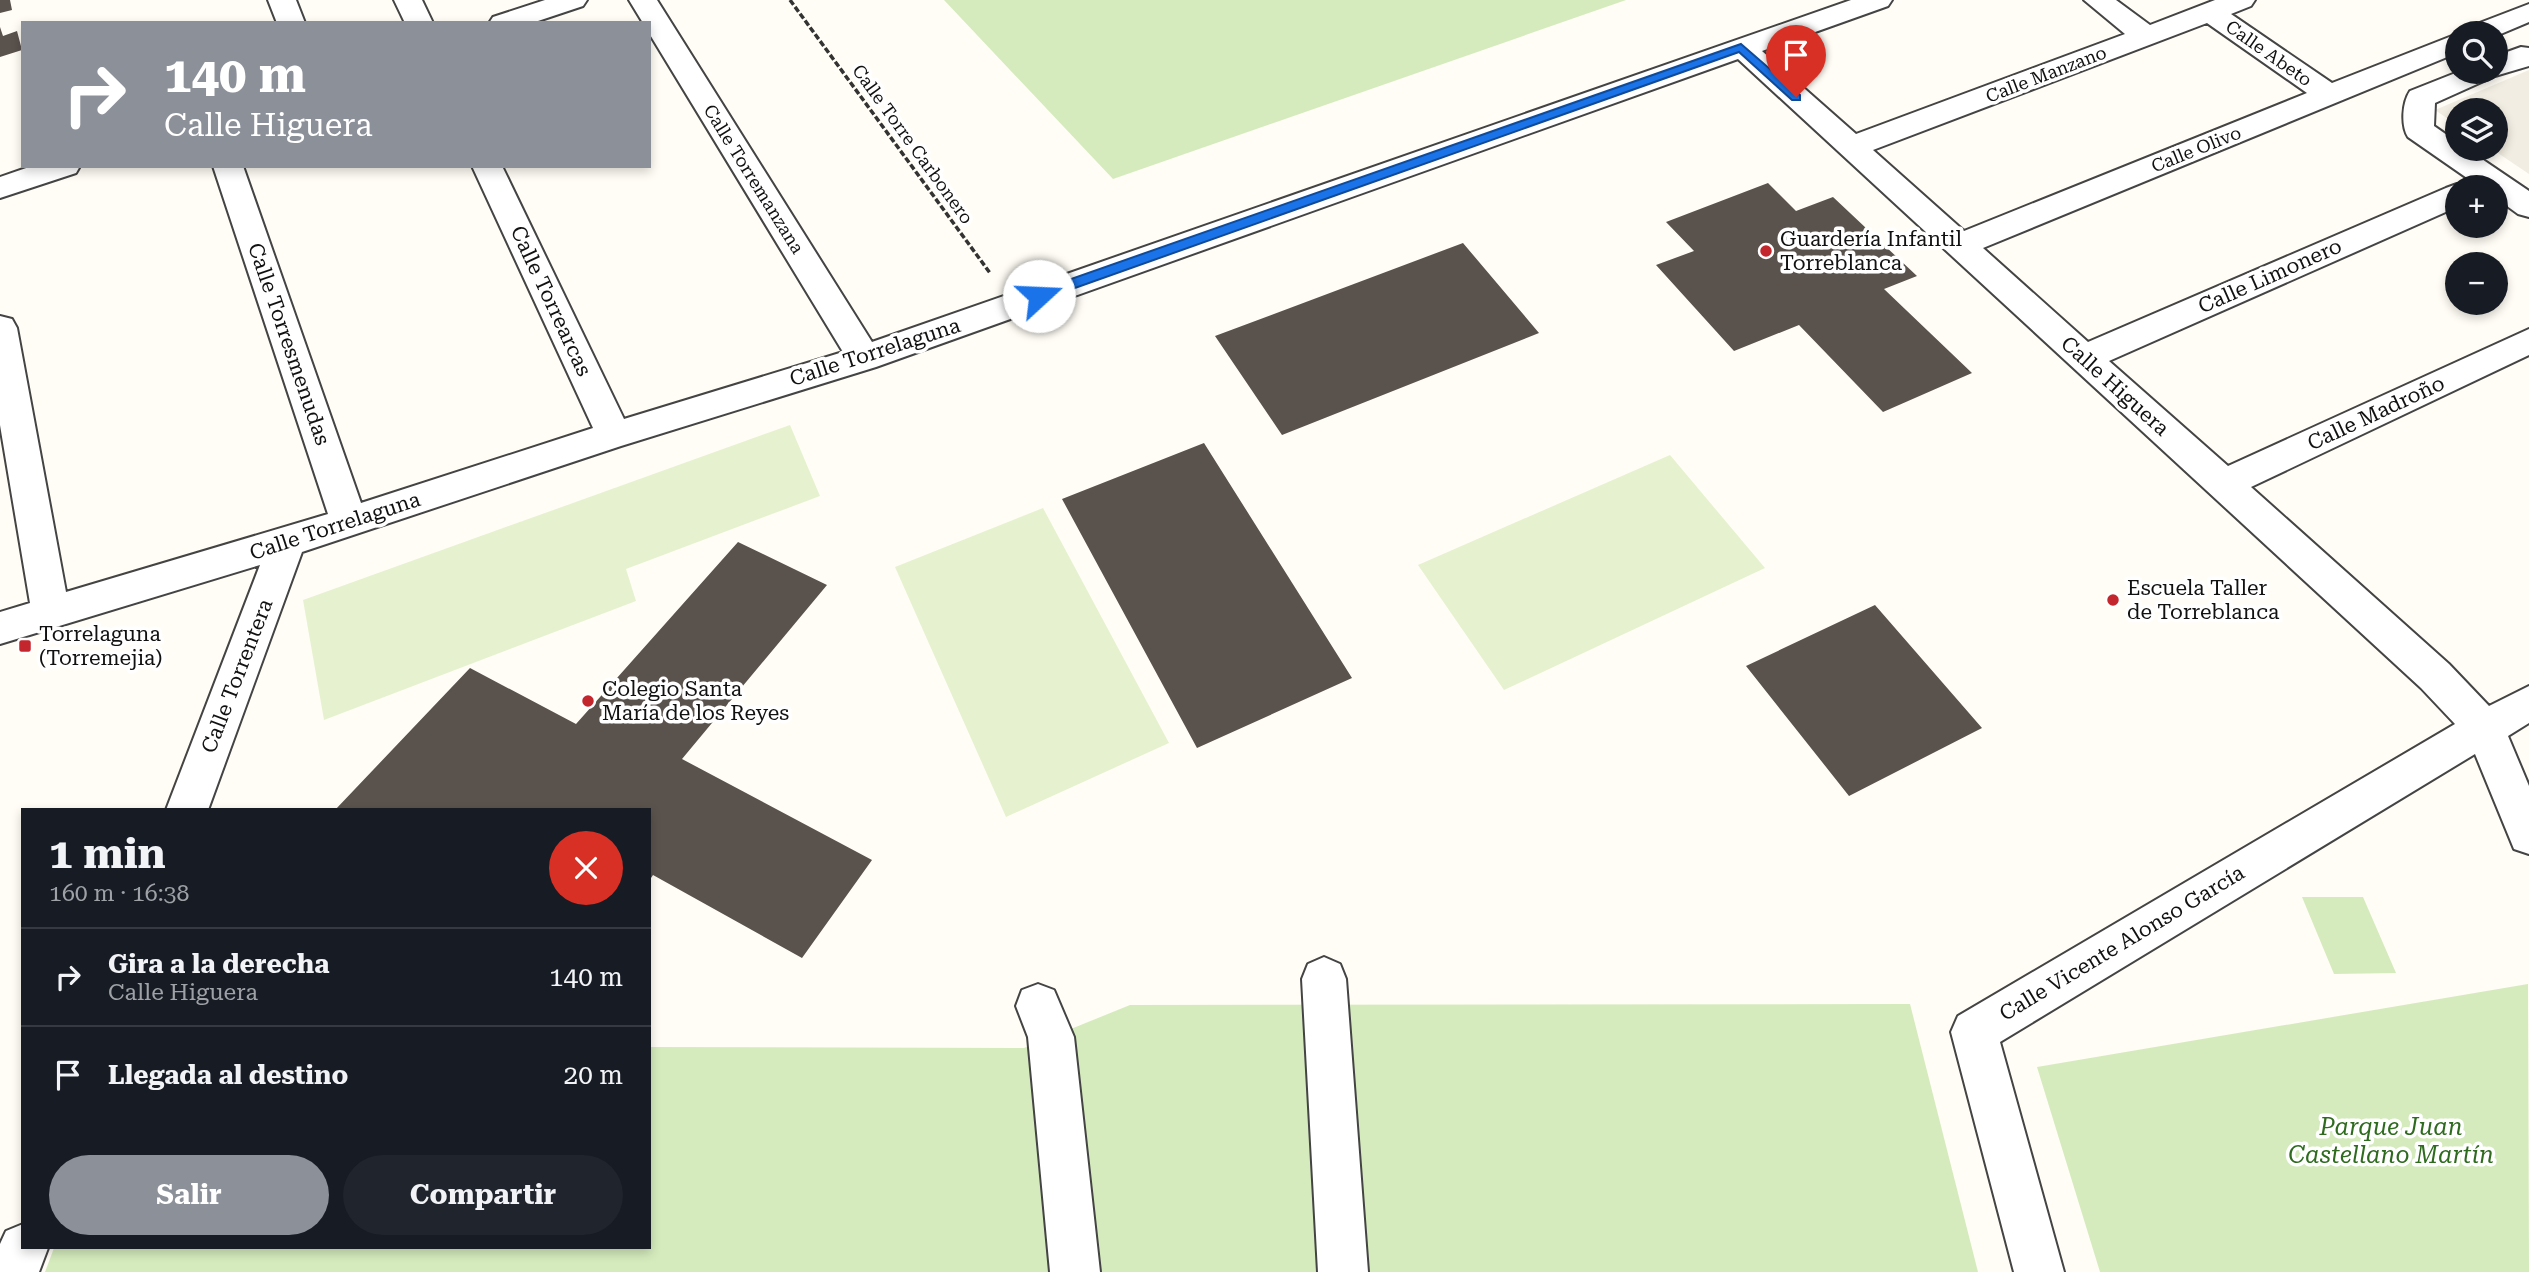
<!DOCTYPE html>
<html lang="es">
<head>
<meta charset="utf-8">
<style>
	:root { --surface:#171b24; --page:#20242c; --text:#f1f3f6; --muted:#9ea1a6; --line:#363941; --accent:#8c9099 }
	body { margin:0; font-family:"Roboto Serif",serif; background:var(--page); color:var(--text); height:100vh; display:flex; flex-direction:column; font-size:26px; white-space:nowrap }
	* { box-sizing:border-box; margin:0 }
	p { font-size:23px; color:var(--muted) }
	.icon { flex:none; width:38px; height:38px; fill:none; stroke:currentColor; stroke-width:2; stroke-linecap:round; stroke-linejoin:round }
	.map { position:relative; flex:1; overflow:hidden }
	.side { position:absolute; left:21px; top:808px; width:630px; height:441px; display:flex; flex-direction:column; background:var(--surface); border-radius:0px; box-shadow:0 4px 10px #0003 }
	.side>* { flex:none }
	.guide { position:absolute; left:21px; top:21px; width:630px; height:147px; border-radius:0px; box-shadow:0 4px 10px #0003; background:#8c9099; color:#fff; overflow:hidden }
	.controls { position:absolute; left:2445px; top:21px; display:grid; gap:14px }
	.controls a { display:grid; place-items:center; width:63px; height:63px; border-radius:50%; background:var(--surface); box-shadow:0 4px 10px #0003; font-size:35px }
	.pin { position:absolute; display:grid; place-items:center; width:60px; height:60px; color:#fff; margin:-72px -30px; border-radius:50% 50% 50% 0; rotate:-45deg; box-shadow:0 0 7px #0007 }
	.pin .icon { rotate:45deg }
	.me { position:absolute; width:77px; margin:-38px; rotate:70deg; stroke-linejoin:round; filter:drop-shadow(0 0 5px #0008) }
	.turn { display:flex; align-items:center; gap:24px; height:147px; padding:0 28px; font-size:32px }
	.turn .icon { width:91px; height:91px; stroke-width:2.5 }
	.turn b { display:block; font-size:49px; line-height:60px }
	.round { display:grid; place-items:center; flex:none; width:74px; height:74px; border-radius:37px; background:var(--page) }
	.head { display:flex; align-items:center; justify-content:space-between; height:119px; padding:0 28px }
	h1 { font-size:42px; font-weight:700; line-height:52px }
	.button { display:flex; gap:14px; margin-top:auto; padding:14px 28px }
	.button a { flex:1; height:80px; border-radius:42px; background:var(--accent); color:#fff; font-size:28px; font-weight:700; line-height:80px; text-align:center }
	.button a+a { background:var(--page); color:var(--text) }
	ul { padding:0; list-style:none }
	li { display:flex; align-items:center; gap:21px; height:98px; padding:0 28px; border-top:2px solid var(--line) }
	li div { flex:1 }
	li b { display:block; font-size:26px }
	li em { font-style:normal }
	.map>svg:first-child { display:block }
	.green { fill:#d5ebbd }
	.pitch { fill:#e6f2cf }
	.plaza { fill:#f1ede2 }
	.building { fill:#5a524d }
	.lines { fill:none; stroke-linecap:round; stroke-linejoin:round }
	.minor-casing { stroke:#444; stroke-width:4 }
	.path { stroke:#333; stroke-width:3.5; stroke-dasharray:6 2.5; stroke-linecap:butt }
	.minor { fill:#fff; fill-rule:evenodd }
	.route { fill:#1a73e8; stroke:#114b97; stroke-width:2 }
	.poi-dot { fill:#c4262e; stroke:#fff; stroke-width:2.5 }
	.labels { text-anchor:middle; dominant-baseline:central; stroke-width:7; stroke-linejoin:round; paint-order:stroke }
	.far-street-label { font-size:18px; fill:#111; stroke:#fff }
	.poi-label { font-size:21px; fill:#111; stroke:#fff; text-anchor:start }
	.street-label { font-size:21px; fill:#111; stroke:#fff }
	.near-park-label { font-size:24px; font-style:italic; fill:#2f6b1f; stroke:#fff }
</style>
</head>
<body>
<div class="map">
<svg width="2529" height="1272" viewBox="0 0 2529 1272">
	<rect width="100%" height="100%" fill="#fffdf5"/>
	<path class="green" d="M944 0H1626L1113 179Z
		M2302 897H2363L2396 973 2334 974Z
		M2528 984 2529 1272H2100L2037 1067Z
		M1910 1004 1978 1272H45L54 1248H649V1047L1024 1048 1130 1005Z"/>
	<path class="pitch" d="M790 425 820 496 626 569 636 601 324 720 303 600Z
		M1670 455 1765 568 1504 690 1418 565Z
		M1043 508 1169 743 1006 817 895 567Z"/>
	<path class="plaza" d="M2529 70V174L2492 149H2496V110H2457V125L2435 110Z"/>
	<path class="building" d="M0 0H10L12 10 0 13Z
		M0 27 3 36 17 31 22 50 0 57Z
		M1768 183 1796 211 1833 197 1917 276 1884 289 1972 373 1883 412 1799 325 1734 351 1656 265 1694 251 1666 222Z
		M1463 243 1539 333 1282 435 1215 336Z
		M1204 443 1352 678 1197 748 1062 499Z
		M738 542 827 585 682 759 872 860 802 958 653 875 649 881V810H335L470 668 576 724Z
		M1875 605 1982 728 1849 796 1746 666Z"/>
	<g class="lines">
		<defs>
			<path id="minor" d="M268 0H296L305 23H277Z
				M394 0H422L433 23H405Z
				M545 0H587L583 6 532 23H489L493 17Z
				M629 0H657L872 342 1851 0H1892L1888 6 1762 51 1856 134 2125 34 2084 0H2116L2150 25 2215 0H2255L2251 6 2231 14 2332 83 2457 34V53L1983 248 2088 342 2446 188 2457 184 2467 187H2457V207L2109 361 2228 466 2529 329V355L2251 487 2449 664 2489 706 2529 686V723L2508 736 2529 786V854L2514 849 2475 754 2000 1042 2064 1272H2014L1951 1032 1958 1016 2455 724 2421 688 1738 59 876 367 621 446 302 552 208 810H166L260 565 0 644V612L30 603 0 425V316L12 319 17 328 66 592 328 514 213 166H243L361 503 593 428 472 166H502L624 419 843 352 649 33V23H643ZM2207 23 2307 93 1964 231 1873 150Z
				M2529 4V22L2496 36V33H2465L2469 27Z
				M2521 47 2529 48V66L2495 76 2435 103 2434 126 2457 142V149H2467L2529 191V217L2518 214 2496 198V187H2480L2408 137C2401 126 2402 103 2410 91L2458 72H2496V56Z
				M32 166H80L76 173 0 198V177Z
				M1324 957 1340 964 1346 979 1368 1272H1318L1302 979 1308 964Z
				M1038 984 1054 990 1074 1037 1100 1272H1050L1028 1037 1016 1006 1022 990Z
				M23 1224V1248H48L39 1272H0V1244L6 1231Z"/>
		</defs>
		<use href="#minor" class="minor-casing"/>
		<path class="path" d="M790 0 990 273"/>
		<use href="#minor" class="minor"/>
	</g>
	<path class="route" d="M1741 44 1800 95V100H1792L1739 52 1044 299H1034L1032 296 1034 292Z"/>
	<g class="poi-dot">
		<circle cx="1766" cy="251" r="7"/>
		<circle cx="2113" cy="600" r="7"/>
		<rect x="18" y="639" width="14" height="14" rx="3.5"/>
		<circle cx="588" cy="701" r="7"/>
	</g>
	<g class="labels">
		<g class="far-street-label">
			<text transform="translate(2269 53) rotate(35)">Calle Abeto</text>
			<text transform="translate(2046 74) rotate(-21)">Calle Manzano</text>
			<text transform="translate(913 144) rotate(54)">Calle Torre Carbonero</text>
			<text transform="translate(2196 149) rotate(-22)">Calle Olivo</text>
			<text transform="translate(754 179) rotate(58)">Calle Torremanzana</text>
		</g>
		<g class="poi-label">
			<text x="1780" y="239">Guardería Infantil<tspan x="1780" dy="24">Torreblanca</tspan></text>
			<text x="2127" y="588">Escuela Taller<tspan x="2127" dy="24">de Torreblanca</tspan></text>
			<text x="39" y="634">Torrelaguna<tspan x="39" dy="24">(Torremejia)</tspan></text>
			<text x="602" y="689">Colegio Santa<tspan x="602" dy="24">María de los Reyes</tspan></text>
		</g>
		<g class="street-label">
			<text transform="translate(2270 276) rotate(-24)">Calle Limonero</text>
			<text transform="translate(551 301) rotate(65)">Calle Torrearcas</text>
			<text transform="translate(289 344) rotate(71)">Calle Torresmenudas</text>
			<text transform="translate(875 352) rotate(-18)">Calle Torrelaguna</text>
			<text transform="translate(2115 386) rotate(42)">Calle Higuera</text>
			<text transform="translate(2376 413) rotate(-25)">Calle Madroño</text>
			<text transform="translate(335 526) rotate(-18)">Calle Torrelaguna</text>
			<text transform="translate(237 676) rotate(-69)">Calle Torrentera</text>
			<text transform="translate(2122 943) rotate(-31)">Calle Vicente Alonso García</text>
		</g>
		<g class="near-park-label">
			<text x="2391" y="1127">Parque Juan<tspan x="2391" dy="28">Castellano Martín</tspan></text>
		</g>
	</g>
</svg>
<div class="controls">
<a><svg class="icon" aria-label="search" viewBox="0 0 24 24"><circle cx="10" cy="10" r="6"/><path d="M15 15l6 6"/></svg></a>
<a><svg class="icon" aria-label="layers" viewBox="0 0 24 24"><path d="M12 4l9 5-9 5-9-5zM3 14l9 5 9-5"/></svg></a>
<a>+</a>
<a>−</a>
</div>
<div class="pin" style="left:1796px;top:97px;background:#d93025"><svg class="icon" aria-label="arrive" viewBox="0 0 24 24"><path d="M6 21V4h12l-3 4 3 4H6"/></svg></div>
<svg class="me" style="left:1039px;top:296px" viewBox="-20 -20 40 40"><circle r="19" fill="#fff"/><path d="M0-13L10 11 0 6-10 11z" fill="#1a73e8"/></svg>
<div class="guide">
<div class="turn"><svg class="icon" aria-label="right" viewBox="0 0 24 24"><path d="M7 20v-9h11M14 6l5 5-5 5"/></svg><div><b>140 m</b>Calle Higuera</div></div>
</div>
<section class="side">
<div class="head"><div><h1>1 min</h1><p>160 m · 16:38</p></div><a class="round" style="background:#d93025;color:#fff"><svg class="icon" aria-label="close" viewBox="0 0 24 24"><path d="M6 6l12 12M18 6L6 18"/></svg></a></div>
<ul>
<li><svg class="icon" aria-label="right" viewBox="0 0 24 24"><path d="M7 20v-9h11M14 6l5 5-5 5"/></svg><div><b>Gira a la derecha</b><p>Calle Higuera</p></div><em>140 m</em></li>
<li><svg class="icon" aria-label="arrive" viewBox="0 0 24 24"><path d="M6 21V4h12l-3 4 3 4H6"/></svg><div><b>Llegada al destino</b></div><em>20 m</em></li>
</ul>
<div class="button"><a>Salir</a><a>Compartir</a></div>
</section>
</div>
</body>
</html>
